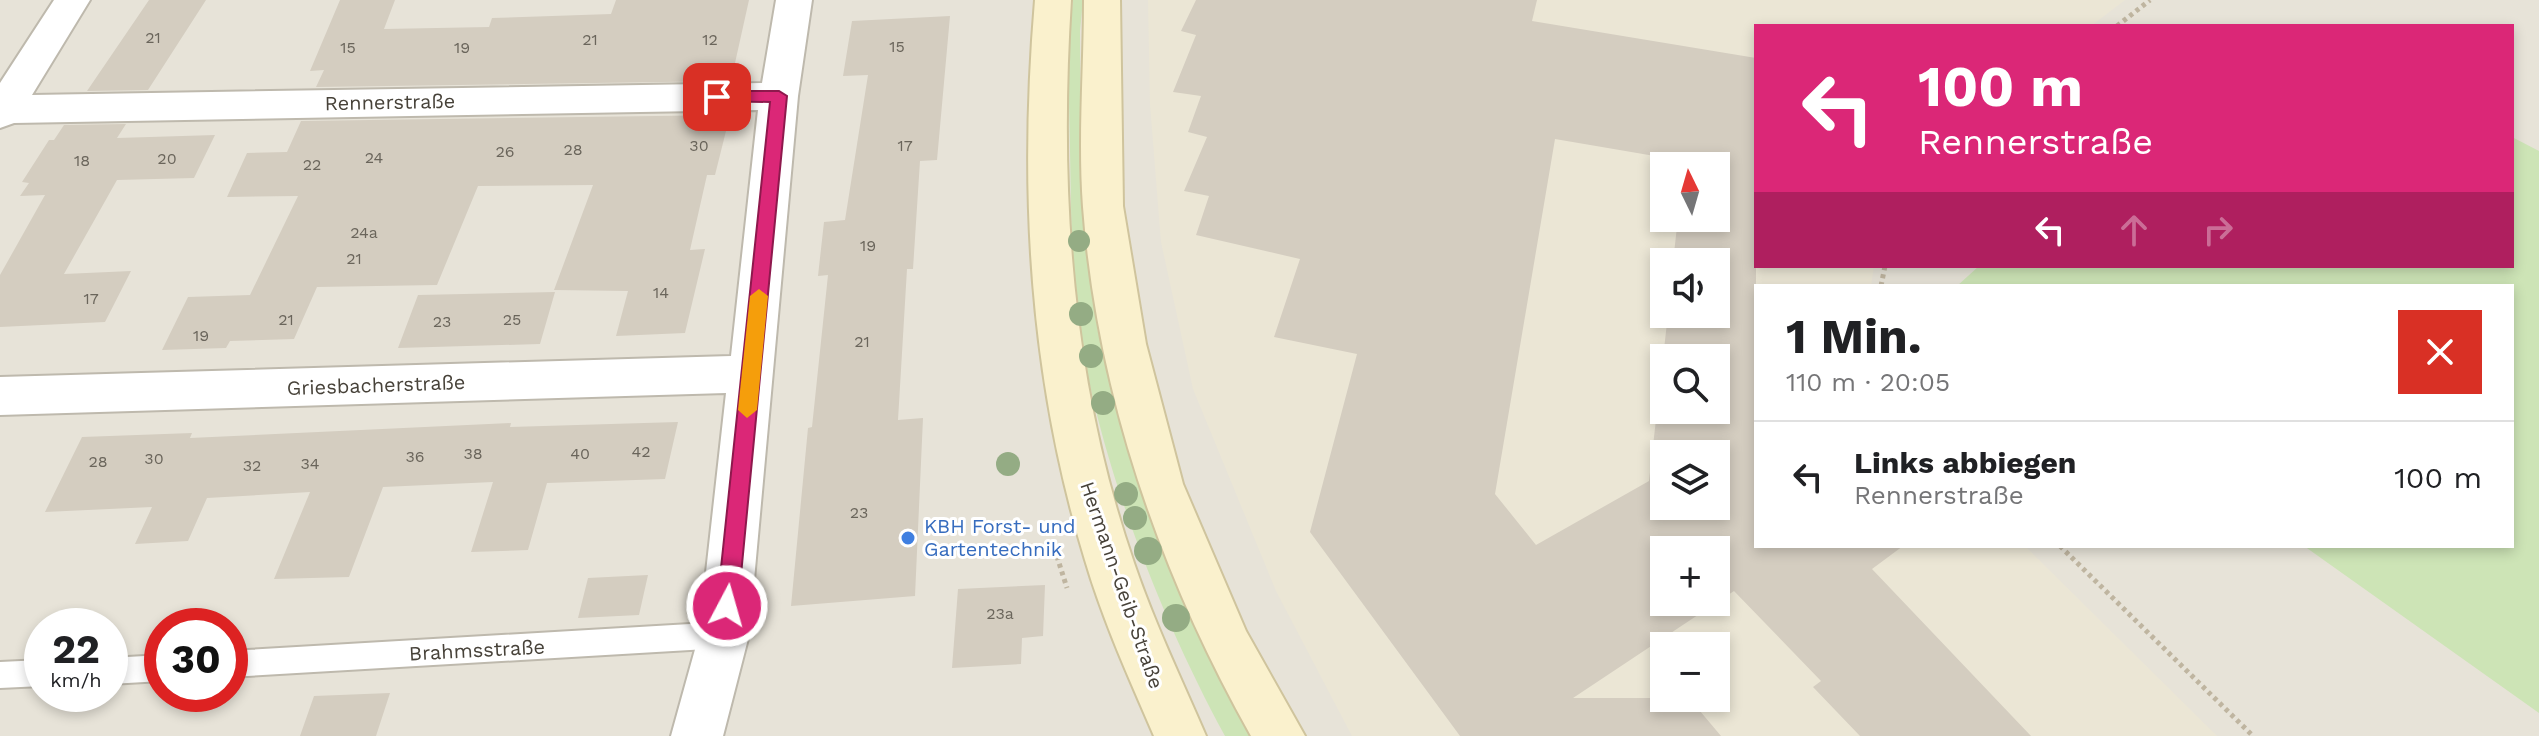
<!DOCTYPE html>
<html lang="de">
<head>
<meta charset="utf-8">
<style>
	:root { --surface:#fff; --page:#f2f2f2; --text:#202124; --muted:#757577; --line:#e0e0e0 }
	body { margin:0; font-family:"Work Sans",sans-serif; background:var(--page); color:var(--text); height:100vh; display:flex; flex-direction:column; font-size:30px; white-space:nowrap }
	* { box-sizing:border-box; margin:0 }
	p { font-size:26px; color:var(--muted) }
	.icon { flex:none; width:44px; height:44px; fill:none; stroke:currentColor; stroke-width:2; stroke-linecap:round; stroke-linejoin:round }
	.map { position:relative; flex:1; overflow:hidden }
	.drawer { position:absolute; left:1754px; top:284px; width:760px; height:264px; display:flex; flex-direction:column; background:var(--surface); border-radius:0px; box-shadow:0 4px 12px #0003 }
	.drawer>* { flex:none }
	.guide { position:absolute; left:1754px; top:24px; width:760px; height:244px; border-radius:0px; box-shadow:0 4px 12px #0003; background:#db2777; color:#fff; overflow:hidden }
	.needle { width:52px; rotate:355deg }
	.controls { position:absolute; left:1650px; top:152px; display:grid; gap:16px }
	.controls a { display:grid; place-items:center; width:80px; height:80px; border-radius:0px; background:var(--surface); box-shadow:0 4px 12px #0003; font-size:40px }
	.speed { position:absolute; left:24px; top:608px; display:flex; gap:16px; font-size:40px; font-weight:700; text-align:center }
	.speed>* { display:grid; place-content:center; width:104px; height:104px; border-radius:50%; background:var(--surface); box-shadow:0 4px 12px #0003; line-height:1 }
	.speed small { font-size:20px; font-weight:400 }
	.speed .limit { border:12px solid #d22; background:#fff; color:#111 }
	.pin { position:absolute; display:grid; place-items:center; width:68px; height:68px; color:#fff; margin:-34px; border-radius:16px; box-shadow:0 4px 12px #0006 }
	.me { position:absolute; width:88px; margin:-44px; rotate:6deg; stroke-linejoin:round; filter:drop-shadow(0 0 6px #0008) }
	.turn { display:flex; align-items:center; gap:28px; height:168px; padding:0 32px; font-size:36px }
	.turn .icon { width:104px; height:104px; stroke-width:2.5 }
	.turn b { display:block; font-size:56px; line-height:68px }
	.lanes { display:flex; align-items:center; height:76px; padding:0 32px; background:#0003; justify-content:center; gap:40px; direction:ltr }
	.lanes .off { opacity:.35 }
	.round { display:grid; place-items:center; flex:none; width:84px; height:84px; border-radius:0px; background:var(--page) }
	.head { display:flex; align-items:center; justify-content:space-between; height:136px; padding:0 32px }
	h1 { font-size:48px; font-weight:700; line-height:60px }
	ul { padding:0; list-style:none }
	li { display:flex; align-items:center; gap:24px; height:112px; padding:0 32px; border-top:2px solid var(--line) }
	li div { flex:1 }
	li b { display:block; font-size:30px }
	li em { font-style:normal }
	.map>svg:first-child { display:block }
	.residential { fill:#e7e3d8; fill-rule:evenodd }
	.education { fill:#ebe6d5; fill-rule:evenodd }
	.green { fill:#cde4b6 }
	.building { fill:#d4cdc0; fill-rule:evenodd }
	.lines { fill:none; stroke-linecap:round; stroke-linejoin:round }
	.lane-casing { stroke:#beb9ad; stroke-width:4 }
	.street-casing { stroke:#beb9ad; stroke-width:4 }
	.secondary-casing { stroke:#cfc49d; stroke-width:4 }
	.path { stroke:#bfb5a0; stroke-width:5; stroke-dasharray:4 4; stroke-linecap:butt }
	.lane { fill:#fff; fill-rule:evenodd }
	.street { fill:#fff; fill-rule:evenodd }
	.secondary { fill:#faf1cd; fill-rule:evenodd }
	.tree { fill:#94ac84 }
	.route { fill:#db2777; stroke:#8e194d; stroke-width:2 }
	.slow { fill:#f59e0b }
	.shop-dot { fill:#3f7fe0; stroke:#fff; stroke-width:3 }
	.labels { text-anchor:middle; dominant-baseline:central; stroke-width:6; stroke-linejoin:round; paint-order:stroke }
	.number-label { font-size:16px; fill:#6a655b }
	.street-label { font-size:20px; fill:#474239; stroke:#fff }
	.shop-label { font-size:20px; fill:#366cbe; stroke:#fff; text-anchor:start }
</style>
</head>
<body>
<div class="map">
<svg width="2539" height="736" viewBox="0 0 2539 736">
	<rect width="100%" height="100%" fill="#f3f1ea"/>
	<path class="residential" d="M0 0H2539V736H0ZM1756 26H2512V266H1756ZM1664 166H1716V218H1664ZM1664 262H1716V314H1664ZM1756 286H2512V546H1756ZM1664 358H1716V410H1664ZM1664 454H1716V506H1664ZM1664 550H1716V602H1664ZM42 626H110V694H42ZM162 626H230V694H162ZM1664 646H1716V698H1664Z"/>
	<path class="education" d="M1148 0H2125L2091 26H1756V266H1874L1871 286H1756V546H2025L2217 736H1352L1276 591 1193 389 1161 242 1150 105ZM1664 166H1716V218H1664ZM1664 262H1716V314H1664ZM1664 358H1716V410H1664ZM1664 454H1716V506H1664ZM1664 550H1716V602H1664ZM1664 646H1716V698H1664Z"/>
	<path class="green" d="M1073 0H1083L1080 31 1081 191 1098 332 1128 441 1256 736H1225C1157 611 1092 444 1076 303 1071 252 1071 202 1070 151 1069 101 1067 50 1073 0Z
		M2512 137 2539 151V713L2304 546H2512V286H1957L1979 266H2512Z"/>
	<path class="building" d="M149 0H206L148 90 87 91Z
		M340 0H395L384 29 489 27 492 18 611 14 616 0H749L731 81 316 87 324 70 310 71Z
		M1196 0H1537L1532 21 1756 58V546H1903L1872 569 2031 736H1860L1813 687 1821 681 1734 591 1573 698H1689L1721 736H1460L1310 532 1357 354 1274 337 1300 259 1196 235 1209 196 1184 191 1207 137 1188 132 1201 96 1173 92 1196 35 1181 31ZM1555 139 1684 161V166H1716V218H1678L1673 262H1716V314H1668L1649 481 1536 545 1495 494ZM1664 358H1716V410H1664ZM1664 454H1716V506H1664ZM1664 550H1716V602H1664Z
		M950 16 937 160 920 161 913 269H907L898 420 923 418 915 596 791 606 808 428 812 427 828 275 818 276 824 222 845 220 868 75 843 76 852 21Z
		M730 115 715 175H707L690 250 705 249 685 333 616 336 628 291 554 290 593 185 478 186 437 285 317 287 294 339 230 341 226 348 162 350 188 297 250 295 298 196 227 197 247 153 287 152 301 121Z
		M126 124 117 138 215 135 194 178 117 180 64 274 131 271 105 322 0 327V275L45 195 20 196 29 183 22 182 49 140H54L64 125Z
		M555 292 540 344 398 348 418 295Z
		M678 422 665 479 547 483 528 550 471 552 493 482 383 487 349 577 274 579 310 492 207 498 188 541 135 544 152 507 45 512 82 437 192 433 190 438 511 423 510 427Z
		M648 575 639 615 578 618 588 578Z
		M1045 585 1043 636 1022 638 1021 664 952 668 958 589Z
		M390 693 376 736H300L314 696Z"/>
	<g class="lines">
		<defs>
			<path id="lane" d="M724 622 734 626 738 635 734 644 724 648 230 677V651Z
				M162 655V681L110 684V658Z
				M42 660V686L0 688V662Z"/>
			<path id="street" d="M54 0H90L32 95 762 83 776 0H812L798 96 749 635 723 736H671L699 635 726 393 0 415V377L731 356 758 110 14 123 0 128V83Z"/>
			<path id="secondary" d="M1035 0H1071C1059 190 1071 381 1134 563 1154 622 1181 678 1206 736H1154C1129 678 1103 621 1085 560 1029 377 1019 190 1035 0Z
				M1084 0H1120L1123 206 1146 344 1183 484 1246 631 1305 736H1251C1160 574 1097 393 1083 207 1078 139 1084 68 1084 0Z"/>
		</defs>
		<use href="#lane" class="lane-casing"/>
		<use href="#street" class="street-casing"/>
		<use href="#secondary" class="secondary-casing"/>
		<path class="path" d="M2117 26 2150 0
			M1881 286 1885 266
			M1052 541 1067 588
			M2060 546 2253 736"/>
		<use href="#lane" class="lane"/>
		<use href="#street" class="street"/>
		<use href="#secondary" class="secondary"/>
	</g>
	<g class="tree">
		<circle cx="1079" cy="241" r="11"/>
		<circle cx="1081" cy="314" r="12"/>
		<circle cx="1091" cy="356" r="12"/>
		<circle cx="1103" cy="403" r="12"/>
		<circle cx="1008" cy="464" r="12"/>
		<circle cx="1126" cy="494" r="12"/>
		<circle cx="1135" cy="518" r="12"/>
		<circle cx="1148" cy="551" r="14"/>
		<circle cx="1176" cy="618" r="14"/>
	</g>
	<path class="route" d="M717 91H779L787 96 738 606 735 612 727 615 720 612 717 606 770 102 711 101 709 97Z"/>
	<path class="slow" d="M759 289 768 296 757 410 747 418 738 410 750 296Z"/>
	<circle class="shop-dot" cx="908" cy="538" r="8"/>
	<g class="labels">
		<g class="number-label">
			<text x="153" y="37">21</text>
			<text x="590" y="39">21</text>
			<text x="710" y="39">12</text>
			<text x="897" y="46">15</text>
			<text x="348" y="47">15</text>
			<text x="462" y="47">19</text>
			<text x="699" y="145">30</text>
			<text x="905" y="145">17</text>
			<text x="573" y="149">28</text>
			<text x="505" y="151">26</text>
			<text x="374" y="157">24</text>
			<text x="167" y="158">20</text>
			<text x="82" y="160">18</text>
			<text x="312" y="164">22</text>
			<text x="364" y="232">24a</text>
			<text x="868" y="245">19</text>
			<text x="354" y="258">21</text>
			<text x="661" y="292">14</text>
			<text x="91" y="298">17</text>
			<text x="286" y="319">21</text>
			<text x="512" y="319">25</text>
			<text x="442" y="321">23</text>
			<text x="201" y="335">19</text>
			<text x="862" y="341">21</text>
			<text x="641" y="451">42</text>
			<text x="473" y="453">38</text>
			<text x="580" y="453">40</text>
			<text x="415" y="456">36</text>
			<text x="154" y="458">30</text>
			<text x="98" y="461">28</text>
			<text x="310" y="463">34</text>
			<text x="252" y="465">32</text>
			<text x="859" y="512">23</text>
			<text x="1000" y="613">23a</text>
		</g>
		<g class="street-label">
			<text transform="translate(390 102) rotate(-1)">Rennerstraße</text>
			<text transform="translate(376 385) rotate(-2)">Griesbacherstraße</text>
			<text transform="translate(1122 585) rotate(71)">Hermann-Geib-Straße</text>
			<text transform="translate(477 650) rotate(-3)">Brahmsstraße</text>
		</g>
		<g class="shop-label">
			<text x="924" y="526">KBH Forst- und<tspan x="924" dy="23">Gartentechnik</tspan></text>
		</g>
	</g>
</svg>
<div class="controls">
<a><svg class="needle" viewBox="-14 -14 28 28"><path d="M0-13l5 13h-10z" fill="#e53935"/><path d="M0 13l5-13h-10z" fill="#757577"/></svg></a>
<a><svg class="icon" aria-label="sound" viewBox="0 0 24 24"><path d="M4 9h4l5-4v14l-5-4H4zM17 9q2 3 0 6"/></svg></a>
<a><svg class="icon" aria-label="search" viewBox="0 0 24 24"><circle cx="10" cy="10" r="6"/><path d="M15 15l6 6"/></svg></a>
<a><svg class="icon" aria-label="layers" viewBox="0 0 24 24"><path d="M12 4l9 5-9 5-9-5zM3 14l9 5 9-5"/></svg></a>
<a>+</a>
<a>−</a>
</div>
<div class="speed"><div>22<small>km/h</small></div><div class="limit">30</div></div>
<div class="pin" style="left:717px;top:97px;background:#d93025"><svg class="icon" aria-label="arrive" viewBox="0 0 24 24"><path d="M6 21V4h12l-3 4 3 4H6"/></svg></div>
<svg class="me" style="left:727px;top:606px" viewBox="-20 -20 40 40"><circle r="17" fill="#db2777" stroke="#fff" stroke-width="3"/><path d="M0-11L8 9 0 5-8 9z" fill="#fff"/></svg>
<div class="guide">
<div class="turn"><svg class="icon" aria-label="left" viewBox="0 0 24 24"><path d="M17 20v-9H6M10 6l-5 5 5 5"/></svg><div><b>100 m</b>Rennerstraße</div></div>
<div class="lanes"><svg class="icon" aria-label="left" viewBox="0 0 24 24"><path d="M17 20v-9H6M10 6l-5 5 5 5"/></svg><svg class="icon off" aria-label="ahead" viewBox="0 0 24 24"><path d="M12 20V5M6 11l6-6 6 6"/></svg><svg class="icon off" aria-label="right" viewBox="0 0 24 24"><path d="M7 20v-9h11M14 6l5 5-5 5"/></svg></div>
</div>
<section class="drawer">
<div class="head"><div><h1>1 Min.</h1><p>110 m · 20:05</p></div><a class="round" style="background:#d93025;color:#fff"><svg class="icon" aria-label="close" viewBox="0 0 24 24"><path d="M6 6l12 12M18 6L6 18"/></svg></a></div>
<ul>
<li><svg class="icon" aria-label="left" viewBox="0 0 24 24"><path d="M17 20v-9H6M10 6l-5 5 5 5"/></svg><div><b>Links abbiegen</b><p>Rennerstraße</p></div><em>100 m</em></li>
</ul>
</section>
</div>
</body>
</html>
